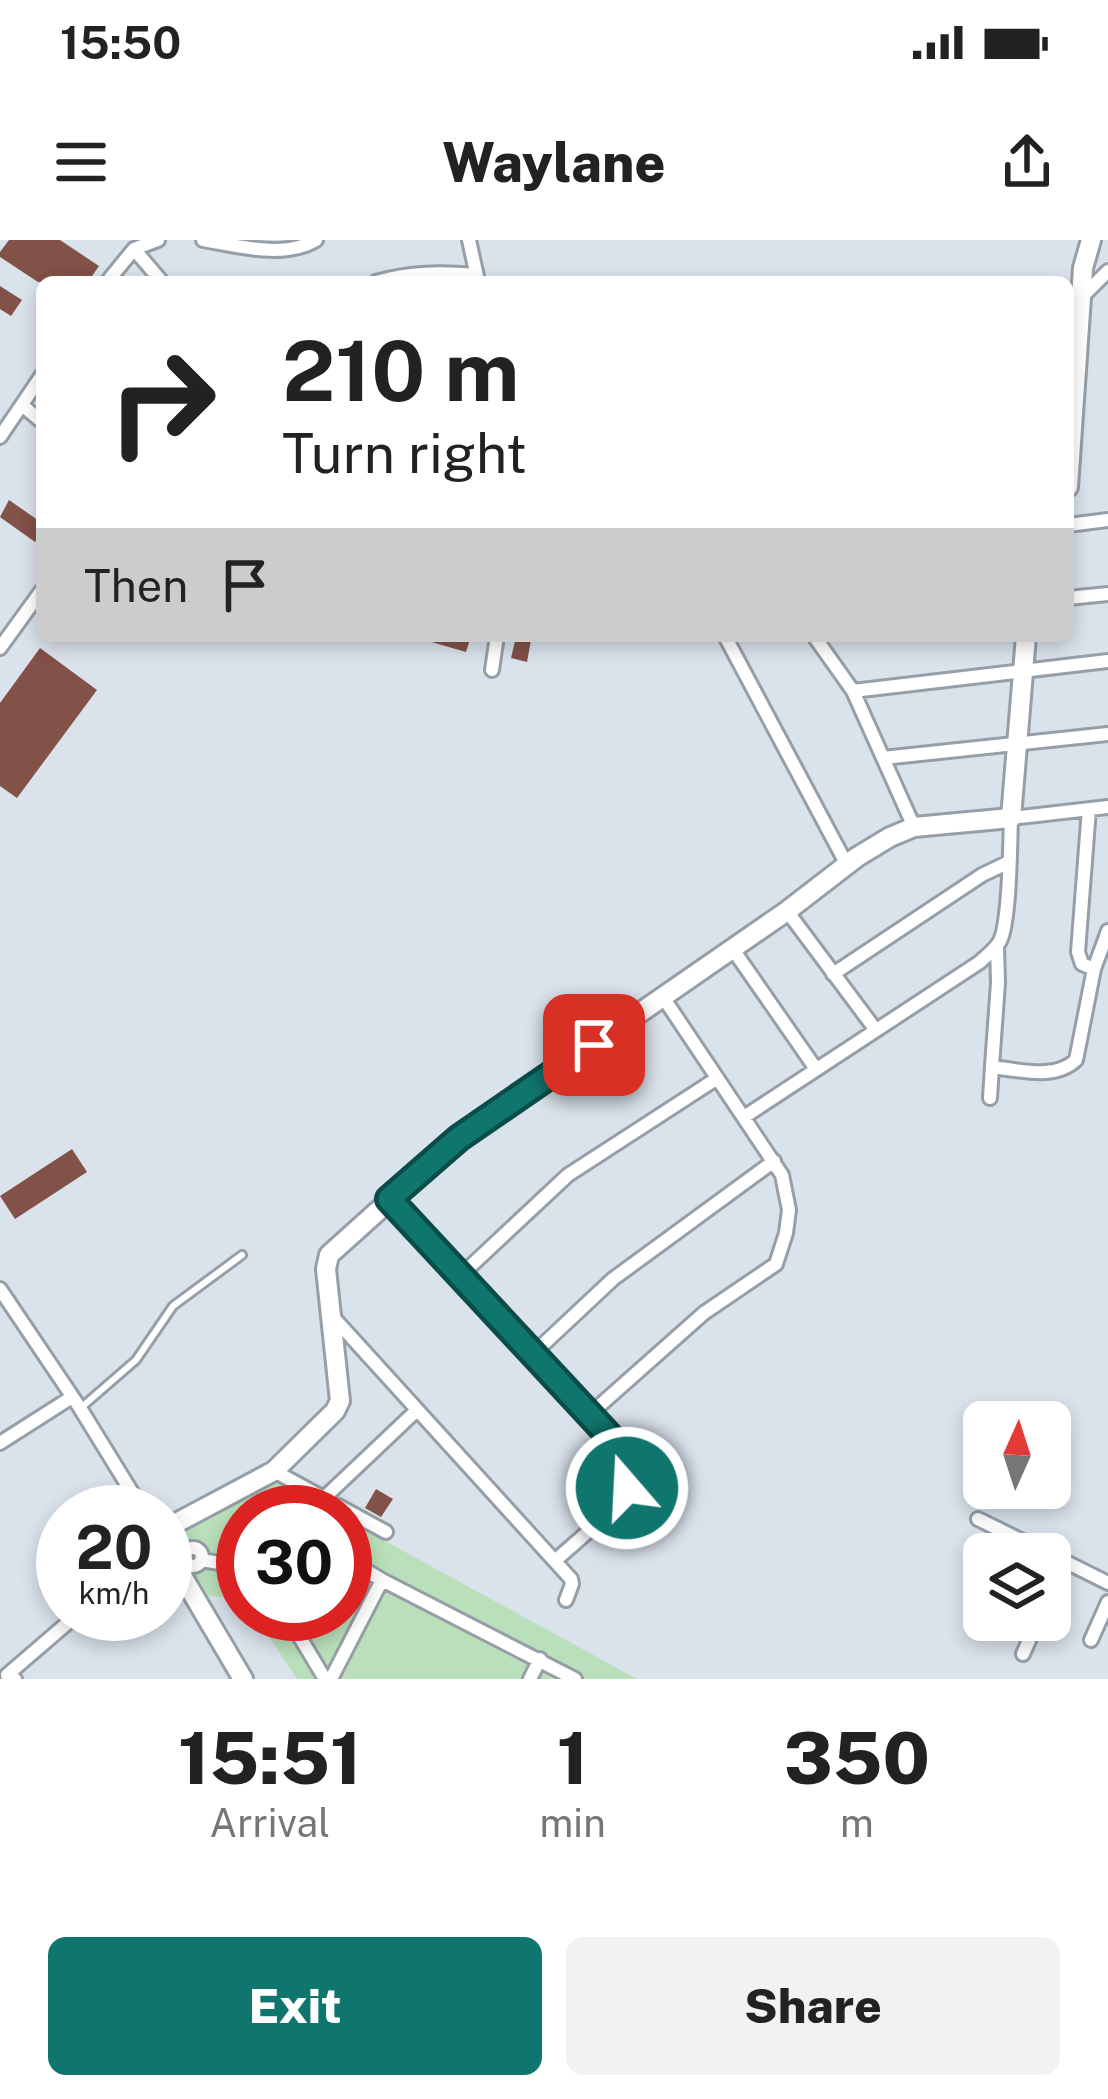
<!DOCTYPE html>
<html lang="en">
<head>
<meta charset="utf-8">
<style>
	:root { --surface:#fff; --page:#f2f2f2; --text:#222; --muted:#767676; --accent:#0f766e }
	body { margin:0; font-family:"Public Sans",sans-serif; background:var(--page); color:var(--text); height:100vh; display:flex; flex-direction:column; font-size:45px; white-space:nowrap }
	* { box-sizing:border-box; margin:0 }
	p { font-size:39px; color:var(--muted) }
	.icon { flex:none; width:66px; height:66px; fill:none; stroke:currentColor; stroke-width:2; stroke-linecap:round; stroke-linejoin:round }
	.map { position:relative; height:1439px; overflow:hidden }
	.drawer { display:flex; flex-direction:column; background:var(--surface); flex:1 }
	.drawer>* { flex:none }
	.top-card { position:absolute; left:36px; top:36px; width:1038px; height:366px; border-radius:18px; box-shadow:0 6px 18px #0003; background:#fff; color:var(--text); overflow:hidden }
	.needle { width:78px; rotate:3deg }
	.fabs { position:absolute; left:963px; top:1161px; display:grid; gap:24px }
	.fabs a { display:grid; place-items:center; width:108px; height:108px; border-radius:18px; background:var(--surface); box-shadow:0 6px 18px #0003; font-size:60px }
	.speed { position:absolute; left:36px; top:1245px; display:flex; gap:24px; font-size:60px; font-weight:700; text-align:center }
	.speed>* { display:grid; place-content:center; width:156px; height:156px; border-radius:50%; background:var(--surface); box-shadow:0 6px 18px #0003; line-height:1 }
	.speed small { font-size:30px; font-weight:400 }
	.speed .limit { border:18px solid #d22; background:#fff; color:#111 }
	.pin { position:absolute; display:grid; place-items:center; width:102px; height:102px; color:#fff; margin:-51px; border-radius:24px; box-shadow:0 6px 18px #0006 }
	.me { position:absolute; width:132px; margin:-66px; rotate:341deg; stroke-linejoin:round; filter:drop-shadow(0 0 9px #0008) }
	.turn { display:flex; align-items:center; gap:42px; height:252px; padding:0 48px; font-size:54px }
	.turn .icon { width:156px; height:156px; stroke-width:2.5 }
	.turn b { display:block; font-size:84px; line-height:102px }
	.then { display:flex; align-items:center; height:114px; padding:0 48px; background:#0003; gap:24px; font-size:45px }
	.eta { display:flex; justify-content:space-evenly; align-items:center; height:204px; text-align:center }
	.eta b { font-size:72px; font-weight:800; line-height:84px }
	.action { display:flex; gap:24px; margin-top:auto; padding:24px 48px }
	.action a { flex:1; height:138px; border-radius:18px; background:var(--accent); color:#fff; font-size:48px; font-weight:800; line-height:138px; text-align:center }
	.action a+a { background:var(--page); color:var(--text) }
	.status { display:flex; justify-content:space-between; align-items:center; height:84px; padding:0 60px; background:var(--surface); direction:ltr }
	.status svg { height:33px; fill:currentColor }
	header { display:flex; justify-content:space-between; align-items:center; height:156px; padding:0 48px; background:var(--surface); font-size:54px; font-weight:800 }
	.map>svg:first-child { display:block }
	.green { fill:#bae0bb }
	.building { fill:#825148 }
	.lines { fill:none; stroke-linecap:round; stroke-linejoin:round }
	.lane-casing { stroke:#969fa8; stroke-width:12 }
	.street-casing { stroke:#969fa8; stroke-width:18 }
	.secondary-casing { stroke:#969fa8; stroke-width:24 }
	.lane { stroke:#fff; stroke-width:6 }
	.street { stroke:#fff; stroke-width:12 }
	.secondary { stroke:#fff; stroke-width:18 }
	.route-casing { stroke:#0a4d48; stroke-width:30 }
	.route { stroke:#0f766e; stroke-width:21 }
</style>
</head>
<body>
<div class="status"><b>15:50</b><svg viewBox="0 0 49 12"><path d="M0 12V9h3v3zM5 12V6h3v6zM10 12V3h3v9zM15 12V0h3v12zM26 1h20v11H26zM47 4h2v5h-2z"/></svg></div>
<header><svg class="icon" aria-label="menu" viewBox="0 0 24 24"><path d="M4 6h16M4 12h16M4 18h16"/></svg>Waylane<svg class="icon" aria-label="share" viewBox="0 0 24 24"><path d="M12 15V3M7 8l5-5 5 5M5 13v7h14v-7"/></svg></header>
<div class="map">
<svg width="1108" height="1439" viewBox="0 0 1108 1439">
	<rect width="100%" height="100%" fill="#dae2ec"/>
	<path class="green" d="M277 1241 333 1272H243V1360L198 1354 169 1297Z
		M345 1279 637 1439H297L254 1374H345Z"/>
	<path class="building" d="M9 0H60L99 26 88 42H38L0 17V12Z
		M0 46 22 60 11 76 0 69Z
		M9 260 42 283V292L35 302 0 277Z
		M422 396H471L466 412 421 399Z
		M516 397 531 400 527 422 511 418Z
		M40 408 97 450 17 558 0 546V463Z
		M72 909 87 932 15 979 0 956Z
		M376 1249 393 1259 381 1277 365 1268Z"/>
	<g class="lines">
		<defs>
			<path id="lane" d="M83 1166 136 1120 173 1066 242 1015"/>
			<path id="street" d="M203 0C238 6 284 19 316 0
				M469 0 478 41
				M134 9 162 42
				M107 42 134 9 158 0
				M376 42C410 32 441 32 476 35
				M1082 57 1108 31
				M22 165 42 182
				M0 197 42 135
				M1068 285 1108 280
				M1068 358 1108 354
				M725 396 847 625
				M814 396 853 451 914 587
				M0 408 42 350
				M492 430 497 396
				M853 451 1108 421
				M883 518 1108 494
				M1089 569 1078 712 1082 724 1094 729 1108 691
				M787 671 875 789
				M997 706 998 743 992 826 999 828C1025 831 1056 839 1076 820L1094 729
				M732 708 816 829
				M833 734 982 635 1009 622
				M990 858 992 826
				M744 877 980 722C987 715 995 710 1000 701 1010 681 1010 604 1011 578L1108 567
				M389 959 627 1215C641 1256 582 1295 555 1321
				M459 1037 568 935 716 839
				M0 1049 80 1168 144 1272
				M333 1077 571 1339 572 1344 566 1360
				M533 1114 613 1039 774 921
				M589 1175 704 1073 776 1024 786 993 789 970 782 935 663 757
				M0 1203 72 1157
				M274 1231 386 1292
				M323 1259 417 1170
				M978 1279 1049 1314
				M184 1317a9 9 0 1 1 18 0a9 9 0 1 1-18 0Z
				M1050 1314 1108 1343
				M345 1318 382 1340 575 1439
				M201 1320 220 1323 243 1339
				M220 1323 243 1308
				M1050 1354 1065 1322
				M286 1374 325 1439
				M1091 1400 1108 1362
				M1023 1414 1038 1380
				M15 1439 7 1435 78 1374
				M331 1439 382 1340
				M530 1439 540 1419"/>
			<path id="secondary" d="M1068 247 1083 28 1091 0
				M165 1289 274 1231 335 1171 340 1161 326 1029 329 1015 459 898 787 671 857 617 890 597 914 587 1011 578 1026 396
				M165 1307 243 1439"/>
		</defs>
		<use href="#lane" class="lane-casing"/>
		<use href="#street" class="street-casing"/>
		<use href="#secondary" class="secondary-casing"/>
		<use href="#lane" class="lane"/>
		<use href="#street" class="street"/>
		<use href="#secondary" class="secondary"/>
	</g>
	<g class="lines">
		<defs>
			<path id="route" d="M594 805 459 898 389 959 627 1215 630 1228 627 1248"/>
		</defs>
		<use href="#route" class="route-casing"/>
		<use href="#route" class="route"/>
	</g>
</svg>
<div class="fabs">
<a><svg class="needle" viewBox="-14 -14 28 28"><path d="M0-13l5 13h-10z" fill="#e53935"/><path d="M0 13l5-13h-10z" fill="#767676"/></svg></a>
<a><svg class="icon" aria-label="layers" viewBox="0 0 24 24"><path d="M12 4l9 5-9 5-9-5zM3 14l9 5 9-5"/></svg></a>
</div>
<div class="speed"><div>20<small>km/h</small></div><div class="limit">30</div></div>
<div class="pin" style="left:594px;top:805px;background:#d93025"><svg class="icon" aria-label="arrive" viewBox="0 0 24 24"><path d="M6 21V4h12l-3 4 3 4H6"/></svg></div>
<svg class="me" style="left:627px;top:1248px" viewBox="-20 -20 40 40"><circle r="17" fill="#0f766e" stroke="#fff" stroke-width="3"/><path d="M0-11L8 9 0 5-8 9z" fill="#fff"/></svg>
<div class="top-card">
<div class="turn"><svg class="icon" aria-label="right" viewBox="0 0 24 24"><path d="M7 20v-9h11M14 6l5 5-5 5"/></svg><div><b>210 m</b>Turn right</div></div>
<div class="then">Then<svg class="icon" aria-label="arrive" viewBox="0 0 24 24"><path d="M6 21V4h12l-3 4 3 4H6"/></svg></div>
</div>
</div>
<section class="drawer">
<div class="eta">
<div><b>15:51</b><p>Arrival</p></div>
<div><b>1</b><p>min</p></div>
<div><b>350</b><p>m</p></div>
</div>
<div class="action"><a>Exit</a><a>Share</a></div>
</section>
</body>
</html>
